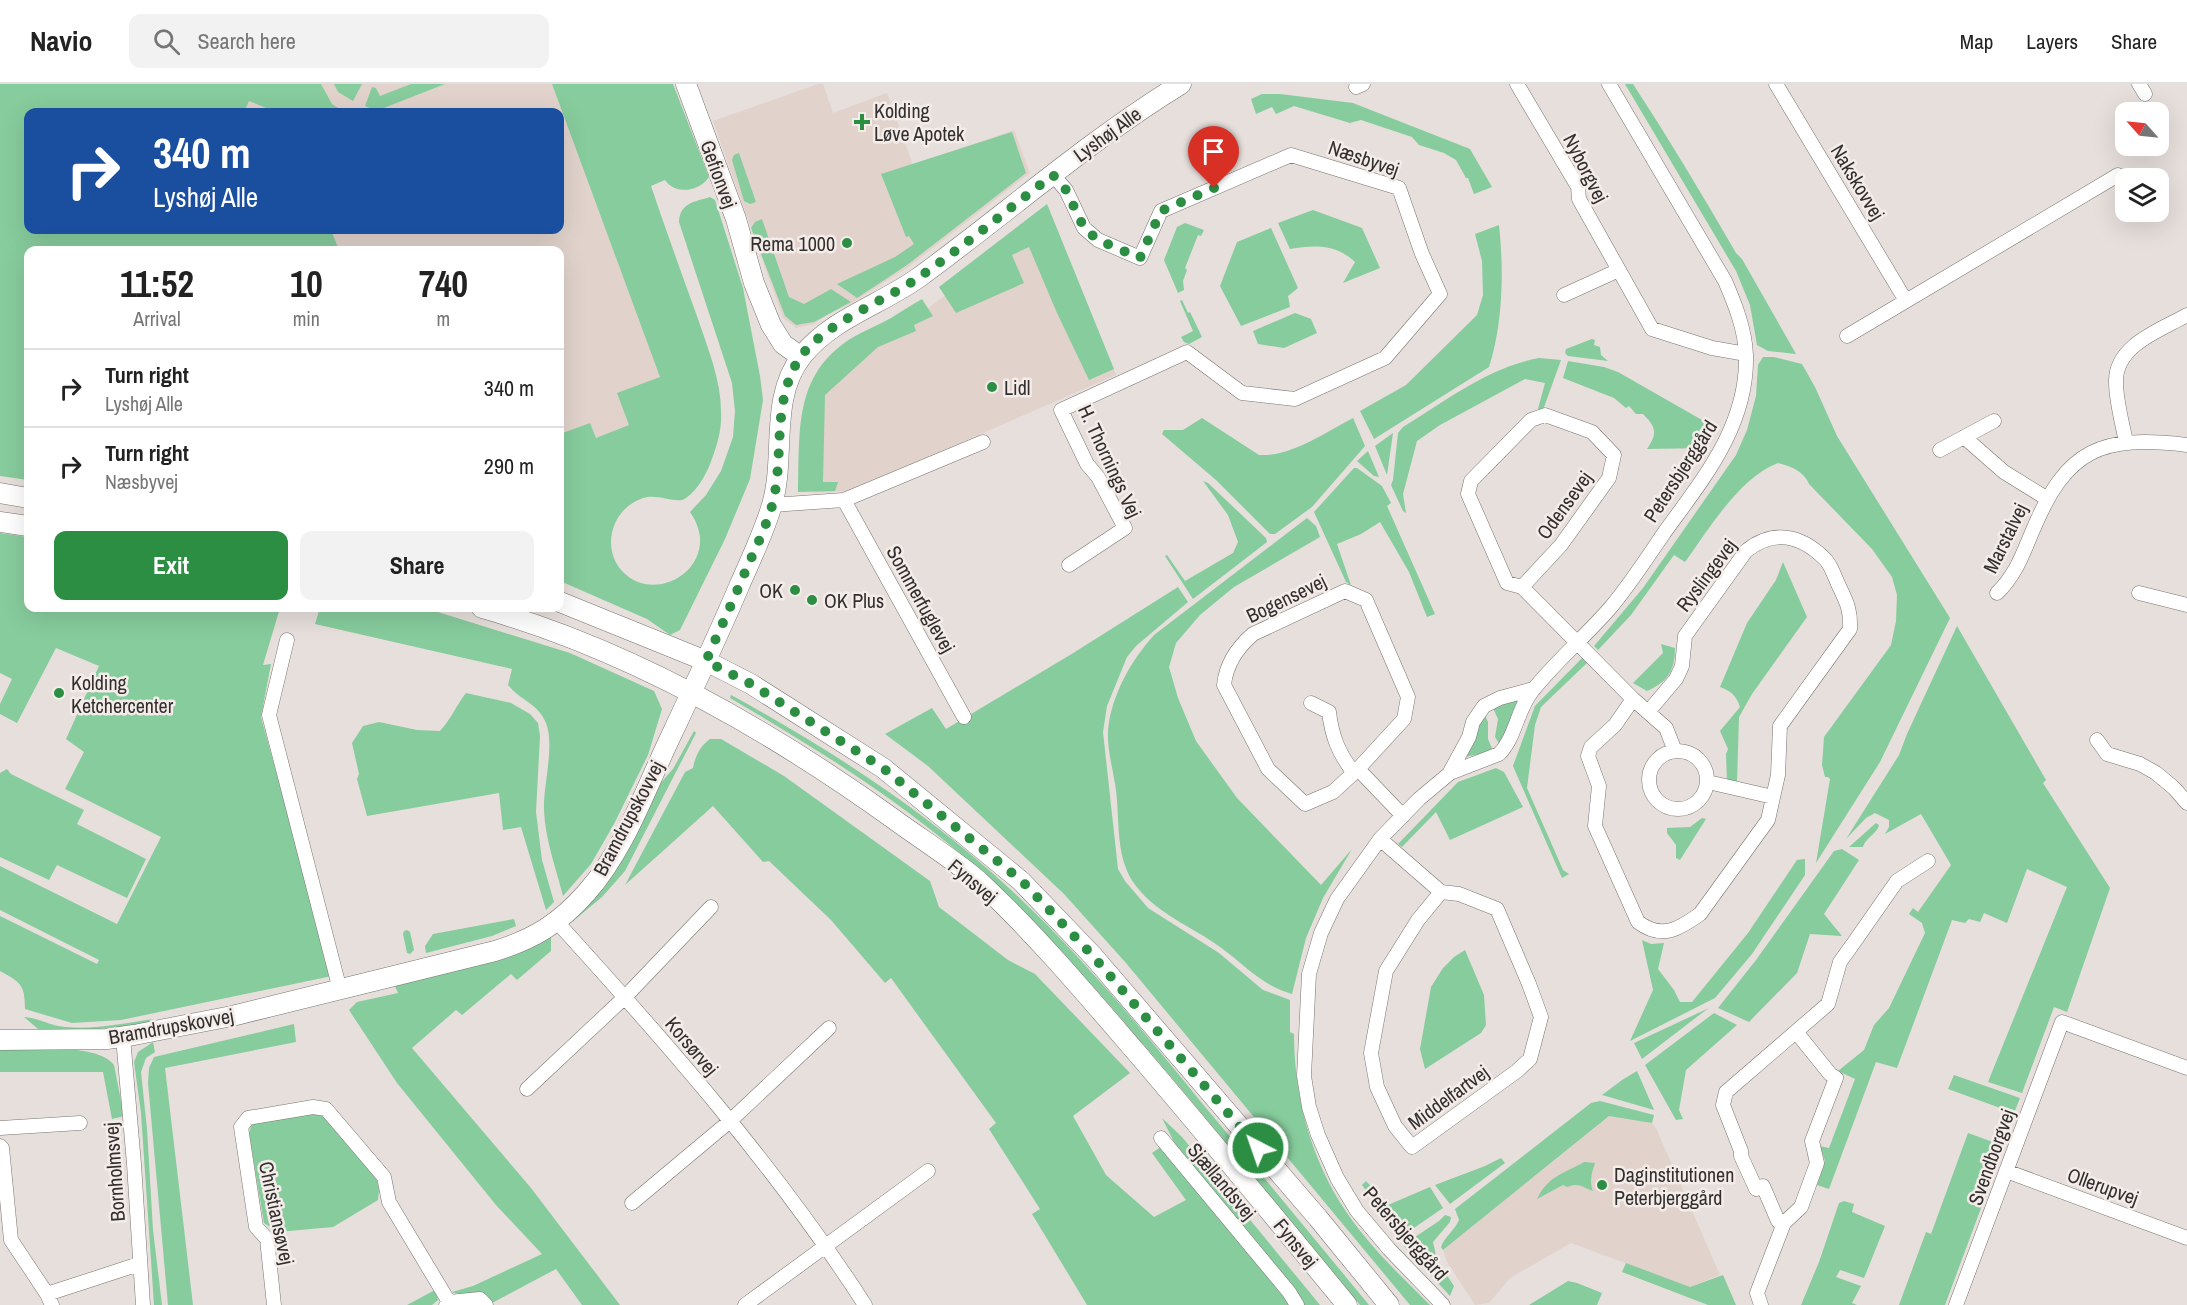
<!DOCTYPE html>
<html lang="en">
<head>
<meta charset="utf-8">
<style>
	:root { --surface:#fff; --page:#f2f2f2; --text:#222; --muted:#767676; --line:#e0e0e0; --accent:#2b8e43 }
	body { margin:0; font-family:"Archivo Narrow",sans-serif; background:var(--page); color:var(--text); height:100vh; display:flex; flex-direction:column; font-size:22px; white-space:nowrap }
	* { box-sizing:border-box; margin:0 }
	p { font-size:20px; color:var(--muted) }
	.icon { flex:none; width:33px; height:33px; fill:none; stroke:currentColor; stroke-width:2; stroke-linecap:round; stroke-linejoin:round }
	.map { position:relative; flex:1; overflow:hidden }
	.details { position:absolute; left:24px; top:162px; width:540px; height:366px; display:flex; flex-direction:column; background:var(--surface); border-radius:12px; box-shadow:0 6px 24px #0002 }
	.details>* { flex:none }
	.hud { position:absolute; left:24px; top:24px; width:540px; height:126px; border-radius:12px; box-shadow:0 6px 24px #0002; background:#1a4fa0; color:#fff; overflow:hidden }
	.needle { width:39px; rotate:297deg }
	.fabs { position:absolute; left:2115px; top:18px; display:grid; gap:12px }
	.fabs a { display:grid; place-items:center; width:54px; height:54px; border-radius:12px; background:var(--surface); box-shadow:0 6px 24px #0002; font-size:30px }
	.pin { position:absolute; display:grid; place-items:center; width:51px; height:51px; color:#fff; margin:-62px -26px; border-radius:50% 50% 50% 0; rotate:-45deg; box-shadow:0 0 6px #0007 }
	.pin .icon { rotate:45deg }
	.me { position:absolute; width:66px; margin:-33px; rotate:319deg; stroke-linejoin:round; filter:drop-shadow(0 0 4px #0008) }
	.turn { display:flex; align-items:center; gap:21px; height:126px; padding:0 30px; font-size:27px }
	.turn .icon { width:78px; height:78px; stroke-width:2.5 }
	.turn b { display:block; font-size:42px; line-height:51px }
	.eta { display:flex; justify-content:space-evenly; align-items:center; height:102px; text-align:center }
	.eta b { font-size:36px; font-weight:800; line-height:42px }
	.button { display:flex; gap:12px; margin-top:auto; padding:12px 30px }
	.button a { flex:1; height:69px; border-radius:12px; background:var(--accent); color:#fff; font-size:24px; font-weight:800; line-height:69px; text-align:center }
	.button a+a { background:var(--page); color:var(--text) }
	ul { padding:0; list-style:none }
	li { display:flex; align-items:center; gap:18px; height:78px; padding:0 30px; border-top:2px solid var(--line) }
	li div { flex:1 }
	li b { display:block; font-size:22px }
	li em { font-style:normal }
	header { display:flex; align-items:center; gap:36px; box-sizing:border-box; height:84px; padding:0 30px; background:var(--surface); border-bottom:2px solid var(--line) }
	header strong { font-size:28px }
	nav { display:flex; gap:33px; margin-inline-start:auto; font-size:21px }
	.search { width:420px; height:54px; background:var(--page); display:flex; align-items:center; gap:15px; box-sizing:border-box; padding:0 21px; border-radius:12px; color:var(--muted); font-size:22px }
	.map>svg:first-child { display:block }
	.built { fill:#e1d3cc }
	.green { fill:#87cc9d }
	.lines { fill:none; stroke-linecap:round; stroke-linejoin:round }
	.street-casing { stroke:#7a7471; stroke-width:15 }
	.secondary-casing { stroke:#7a7471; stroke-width:21 }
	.street { stroke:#fff; stroke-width:14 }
	.secondary { stroke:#fff; stroke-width:20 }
	.route { stroke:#2b8e43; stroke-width:10; stroke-dasharray:0 18 }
	.poi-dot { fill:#2b8e43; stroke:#f3ece9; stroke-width:2 }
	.labels { text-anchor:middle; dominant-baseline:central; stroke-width:5; stroke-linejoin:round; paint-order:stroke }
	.poi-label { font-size:20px; fill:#322f2e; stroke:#f3ece9; text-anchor:start }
	.street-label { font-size:20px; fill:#322f2e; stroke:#f3ece9 }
</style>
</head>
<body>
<header>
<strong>Navio</strong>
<div class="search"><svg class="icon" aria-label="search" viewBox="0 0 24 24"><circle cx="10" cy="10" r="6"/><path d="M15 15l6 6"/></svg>Search here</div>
<nav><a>Map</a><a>Layers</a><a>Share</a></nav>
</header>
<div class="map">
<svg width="2187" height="1221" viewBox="0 0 2187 1221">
	<rect width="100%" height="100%" fill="#e6dfdc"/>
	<path class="built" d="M180 0H572L680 284 560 437V166H203L194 146H560V28H181Z
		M818 0H823L833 29 887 9 913 81 1014 46 1030 89 907 184 852 219 830 229 814 240 796 244 783 234 713 37Z
		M1052 132 1116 291 850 407 813 409 819 358 818 310 907 240Z
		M1614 1031 1652 1039 1656 1044 1720 1191 1690 1203 1571 1159 1510 1194 1489 1219 1475 1221 1447 1178 1443 1166 1609 1032Z"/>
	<path class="green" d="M0 0H321L332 20 344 28H276L249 17 244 28H28V146H331L339 166H28V396L0 392Z
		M334 0H362L353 17 338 8Z
		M411 0H445L376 27 365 22 372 3 376 4 380 12Z
		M552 0H673L709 93C699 108 675 111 665 96L651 102C666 146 682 191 698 235 708 265 721 296 721 328 722 343 718 358 713 372 708 387 699 405 686 414 678 421 658 409 643 414 612 424 600 464 623 488 651 517 703 493 700 453 699 444 695 435 690 428L706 411 721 387 733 353 735 327 732 299 679 138C680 119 694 118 710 113L715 116 743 204 760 292 763 316 750 395 725 455 680 546 670 551 647 535 560 497V350L590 339 596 354 629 341 617 309 660 293Z
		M1625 0H1633C1669 55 1703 112 1736 169L1742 175 1796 270 1768 267 1757 261 1750 221 1736 187Z
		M1262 10H1280L1353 19 1470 65 1492 103 1474 110 1468 94H1466L1456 76 1444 69 1419 61 1412 53 1361 36 1350 39 1294 22 1276 30 1272 23 1256 30 1251 15Z
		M1012 48 1026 89 907 181 857 214 837 200 895 173 914 160 909 152 906 153 881 90Z
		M739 69 756 118 750 120 744 117 732 76 734 71Z
		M1047 120 1114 285 1089 296 1057 229 1029 163 1012 171 1024 199 956 229 939 203Z
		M1313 126 1362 144 1380 184 1343 199 1355 178C1336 160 1314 161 1290 165L1278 139Z
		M762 135 789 213 804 220 831 205 851 218 814 238 796 241 785 232 751 144 755 138Z
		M1185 139 1204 146 1201 152 1198 151 1185 184 1187 186 1183 197 1184 206 1178 209 1164 176 1177 143Z
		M1499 141C1504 187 1503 239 1489 283L1374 355 1360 327 1406 301 1477 231 1483 211 1482 177 1475 150Z
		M1271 144 1298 204 1288 212 1290 223 1241 242 1220 202 1237 158Z
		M922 215 933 232 914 241 916 247 878 263 825 311 823 398H838L835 407 798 408C800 348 793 292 850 255 863 247 877 242 891 234 901 228 911 221 922 215Z
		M1182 216 1188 229 1190 228 1202 253 1189 260 1184 258 1181 253 1193 247 1180 217Z
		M1295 229 1311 235 1317 249 1284 264 1258 260 1253 247Z
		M1592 255 1595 256 1594 261 1600 263 1601 271 1608 277 1568 272 1565 269 1566 265Z
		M1763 273H1774L1802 280 1815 303 1837 352 1950 534 1880 678 1816 779 1830 695 1828 693H1825L1822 681 1824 653 1891 561 1896 537 1897 511 1892 493 1872 465 1809 400C1804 387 1790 382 1778 379 1739 394 1709 445 1685 478L1674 471 1631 531 1598 566 1594 562 1643 504 1736 371 1747 346 1756 312 1758 281Z
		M1539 274 1561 276 1543 326 1538 325 1545 299 1525 295 1440 341 1417 357 1403 410 1406 429 1403 427 1391 401 1393 396 1398 349 1403 343C1445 317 1489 283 1539 274Z
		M1568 277 1604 283 1618 288 1716 344 1705 364 1647 365C1658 349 1656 343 1643 330H1636L1629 322 1626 324 1614 314 1563 294Z
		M1202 334 1259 371C1291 373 1326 348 1353 334L1365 362 1312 423 1275 450H1270L1216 396 1162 350 1164 346H1183Z
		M1393 349 1387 391 1375 362Z
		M1368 367 1379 393 1374 392 1357 377Z
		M1354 384H1357L1382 402 1391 419 1387 422 1435 530 1427 533 1409 488 1380 438 1361 450 1337 460 1351 501 1346 498 1314 428Z
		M1203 397 1208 399 1266 454 1267 458 1193 515 1165 472 1167 471 1185 497 1233 469 1238 458 1228 431Z
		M1307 434 1316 442 1320 453 1234 503 1200 531 1176 559 1169 583 1178 614 1196 657 1237 714 1321 801 1352 765 1323 814 1306 854 1292 910C1262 902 1244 880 1220 863 1193 843 1157 830 1136 802 1115 775 1120 738 1116 706 1113 684 1105 660 1109 638 1115 605 1132 576 1154 551Z
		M0 449 28 453V524H280L263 581 271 580 261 633 332 892 121 936 72 939 25 925C25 900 20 898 0 887V832L97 880 99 876 0 826V782L117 840 161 753 65 705 84 668 66 655 99 582 56 564 17 639 0 630V620L12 595 0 589Z
		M1783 478 1807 533 1752 610 1739 633 1737 699 1727 698 1726 670 1728 665 1720 647 1740 623C1736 611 1731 607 1720 603L1747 539 1776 496Z
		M1178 503 1188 518 1136 562 1127 573 1107 622 1103 648 1118 785 1125 797 1148 824 1219 869 1263 906 1290 916V948L1294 950C1294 1013 1311 1076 1347 1129 1370 1163 1401 1192 1430 1221H1410L1126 879 1064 810 928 682 885 650 932 624 946 645 1070 571Z
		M298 524H425L570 569 654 607 662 625 648 671 614 740 591 780 563 812C556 784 545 755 544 726 543 701 555 662 546 639 538 619 521 617 508 601L512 585 315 540 319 527Z
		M1957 542 2046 696 2043 699 2110 804 2067 928 2054 923 2022 1009 1988 998 2067 803 2027 785 2007 839 1984 829 1980 838 1969 835 1965 839 1952 836 1897 984 1876 978 1829 1105 1817 1101 1825 1077 1820 1062 1829 1064 1855 995 1838 987 1864 966 1874 941 1889 924 1925 849 1922 839 1909 830 1913 824 1918 828 1951 781 1921 730 1885 750 1889 743V736L1875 729 1866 734 1846 755 1899 671 1907 650Z
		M1661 560 1675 564C1675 586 1668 598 1647 607L1633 599 1663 569Z
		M1584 572 1588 578 1541 623 1535 641 1527 704 1563 786 1569 790 1562 794 1513 682 1535 622Z
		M466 609 511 619 530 630 538 639 540 652 536 728 542 776 554 818 546 826 521 743 503 746 499 709 367 732 357 695 359 690 352 659 363 642 379 638 417 646 440 647C451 635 456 622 466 609Z
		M731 611C830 665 927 728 1010 805 1080 870 1141 944 1201 1018 1257 1085 1313 1153 1369 1221H1360C1301 1150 1242 1078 1183 1007 1119 931 1054 855 980 787 905 719 817 665 730 614Z
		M1519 616 1500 661 1495 653 1498 635 1492 622 1499 618Z
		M1484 629 1488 638V655L1493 667 1465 673Z
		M694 647 696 649 625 787 602 813 573 837 657 703 673 685Z
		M710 655H721L784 692 930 797 939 823 1008 876 1035 890 1130 989 1073 1032 1106 1091 1154 1133 1186 1116 1152 1069 1162 1062 1290 1221H1087L1032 1130 1040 1125 989 1045 996 1039 891 894 885 899 831 836 769 777 763 778 713 722 625 801 685 688 693 684C695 672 701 661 710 655Z
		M1496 684 1504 688 1523 723 1450 756 1436 728 1402 763 1398 760 1458 698Z
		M7 685 11 690 84 726 77 740 146 775 127 814 57 781 49 796 0 773V689Z
		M1702 734 1706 735 1680 776 1676 774V761L1667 749V744L1690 743Z
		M1876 739 1879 741C1878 749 1865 754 1863 763H1849Z
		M1842 765 1859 776 1824 830 1842 852 1810 850 1797 889 1749 938 1718 924 1756 876 1834 767Z
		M1805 775V791L1752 870 1715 914 1630 957 1653 906 1642 856 1651 860 1664 859 1658 885 1674 906 1680 918H1692L1748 849 1797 776Z
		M514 835 516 842 492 852 426 869 425 862 433 850Z
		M407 846 410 848 414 866 410 870 407 869 403 850 404 847Z
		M551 852V867L517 896 511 890 462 931 456 926 412 964 531 1104 620 1221H582L556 1185 492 1219C480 1200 470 1215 452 1208L473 1202 542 1170 496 1121 397 999 349 926 357 918 398 909 394 900Z
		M1465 866 1484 911 1486 941 1481 949 1425 985 1420 965 1431 903 1443 884 1454 873Z
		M1709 924 1702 929 1642 975 1634 959Z
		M1714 929 1737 941 1686 986 1679 1026 1683 1035 1676 1036 1645 981Z
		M24 933C39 934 51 942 65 943 94 946 125 939 154 935V939L90 946H61L38 945Z
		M294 940 296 958 165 984 193 1221H168L148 999 149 984 154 973Z
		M153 958 155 968 146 974 141 988 147 1045 153 1146 162 1221H154L141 1029 134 978 138 968Z
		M0 965C28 966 97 958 114 981L124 1032 112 1035 103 988H0Z
		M1637 987 1654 1026 1602 1011 1622 996Z
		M1954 991 2020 1014 2014 1029 1948 1005Z
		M1600 1017 1654 1031 1652 1039 1609 1032 1443 1166 1441 1163C1445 1152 1455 1146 1459 1136L1455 1125 1591 1019Z
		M313 1029 321 1030 376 1093 379 1106 378 1116 333 1143 278 1148 264 1139 249 1049 252 1039Z
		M1162 1034 1182 1053 1320 1221H1303L1175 1060Z
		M1968 1049 2004 1062 1945 1221H1899L1926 1148 1931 1150Z
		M1501 1074 1505 1079 1450 1120 1435 1101 1485 1082Z
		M1584 1078 1595 1079C1592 1088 1589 1097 1593 1107 1582 1103 1579 1098 1567 1103L1563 1101 1537 1115C1548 1092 1563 1090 1584 1078Z
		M1366 1097 1388 1121 1430 1103 1443 1124 1408 1148 1398 1150 1362 1101Z
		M1844 1117 1854 1120 1852 1128 1885 1142 1864 1194 1840 1186 1836 1193 1861 1202 1852 1219 1857 1221H1801L1819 1178 1839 1119Z
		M1445 1131 1451 1133 1450 1138 1433 1158 1437 1176 1454 1202 1450 1212 1403 1161 1439 1137Z
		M1626 1179 1690 1203 1723 1191 1736 1221H1708L1622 1188Z
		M1568 1197 1577 1199 1602 1209 1597 1221H1529Z
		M435 1206 438 1216 432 1221H407Z"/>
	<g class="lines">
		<defs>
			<path id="street" d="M1517 0 1578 103 1579 115 1652 245 1712 264 1746 270
				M1776 0 1906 217 2118 91
				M2139 0 2145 10
				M1356 3 1363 0
				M1053 91 1066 106 1084 144 1098 156 1140 174 1161 127 1291 71 1399 104 1422 170 1440 210 1385 274 1295 315 1242 309 1187 268 1061 326 1087 380 1098 393 1125 444 1069 481
				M1564 211 1619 186
				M1847 252 1906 217
				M1964 353 2004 388 2046 414
				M2126 358C2122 338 2116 317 2116 298 2115 261 2161 246 2187 231
				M1940 366 1994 337
				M844 416 964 633
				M772 421 844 416 983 358
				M1522 503 1561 461 1609 394 1614 371 1592 348 1545 331 1531 336 1471 397 1468 410 1507 499 1522 503 1633 615 1666 644 1675 667
				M1997 509C2016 491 2023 469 2033 446 2067 364 2102 351 2187 361
				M2139 509 2187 521
				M287 556 269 631 340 906
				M1633 615 1615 641 1591 663 1588 672 1599 702 1595 742 1638 838C1662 856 1679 845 1700 830L1768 736 1778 691 1780 642 1850 545C1851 525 1846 517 1838 500 1835 493 1831 481 1825 475 1801 451 1773 445 1746 467L1685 552 1682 582 1676 595 1648 628
				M1311 619 1329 628C1332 653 1339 670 1354 689
				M2097 656 2107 670 2140 680 2156 689 2174 704 2187 719
				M1649 696a29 29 0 1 1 58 0a29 29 0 1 1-58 0Z
				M1358 685 1333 708 1305 720 1268 685 1224 601C1226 581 1238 563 1253 550L1345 507 1366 516 1408 613 1404 635 1358 685 1403 732
				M1450 688 1469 653 1473 638 1484 622 1500 614 1533 605
				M1708 698 1773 713
				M1380 755 1441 808 1459 810 1497 825 1529 900 1541 933 1530 975 1517 987 1412 1063 1395 1042 1377 1003 1371 969 1386 887 1418 836 1441 808
				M557 838C667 959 776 1083 865 1221
				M123 953 134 1080 143 1221
				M527 1005 625 913 711 823
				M0 1044 80 1039
				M1161 1054 1289 1208 1297 1221
				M0 1062 2 1064 11 1156 47 1210 52 1221
				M2006 1087 2187 1154
				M632 1119 730 1037 829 944
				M1784 1139 1778 1137 1763 1102 1756 1105 1741 1072V1067L1723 1021 1726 1008 1828 920 1840 878 1855 857 1897 797 1928 777
				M47 1210 139 1180
				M274 1221 267 1155 256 1143 241 1043 248 1034 313 1023 326 1025 384 1093 389 1118 449 1218
				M446 1221 449 1218 480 1215 486 1221
				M745 1221 928 1087
				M1443 1221 1389 1165 1357 1127 1337 1094 1318 1051 1309 1023 1304 992 1309 890 1321 849 1337 815 1380 755 1419 715 1450 689 1499 670C1516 653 1517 625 1533 606 1556 577 1586 552 1611 523 1630 500 1647 474 1664 449 1703 395 1748 342 1746 271 1745 245 1735 220 1725 197L1609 0
				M1761 1221 1757 1209 1784 1139 1801 1123 1817 1079 1812 1057 1836 994 1830 990 1797 949
				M1956 1221 2062 938 2187 984"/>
			<path id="secondary" d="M686 0 736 135 754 199 771 241 783 260 801 273
				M0 409 28 414
				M0 438 28 442
				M560 518 706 577 751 600 883 684 1021 797 1093 872 1318 1134 1389 1221
				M482 524C631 566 770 646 895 736 922 756 958 778 982 800 1037 852 1086 910 1136 968 1207 1051 1277 1136 1347 1221
				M0 956 107 955 134 951 232 932 495 867C534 855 560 839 587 808 625 765 645 706 670 654 694 603 718 552 740 500 751 475 763 450 771 424 787 375 768 315 802 272 831 235 880 221 918 194 1006 130 1088 57 1181 0"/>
		</defs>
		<use href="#street" class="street-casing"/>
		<use href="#secondary" class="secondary-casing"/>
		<use href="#street" class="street"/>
		<use href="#secondary" class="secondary"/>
	</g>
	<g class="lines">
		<path class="route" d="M1214 104 1161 127 1140 174 1098 156 1084 144 1066 106 1053 91C1007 126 962 164 915 196 880 219 822 241 799 275 771 320 785 373 772 422 766 442 757 462 748 481 735 513 720 545 706 577L751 600 883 684 1022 797 1093 872 1258 1064"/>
	</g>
	<g class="poi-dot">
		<path d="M859 29h6v6h6v6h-6v6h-6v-6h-6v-6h6z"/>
		<circle cx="847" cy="159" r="6"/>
		<circle cx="992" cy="303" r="6"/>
		<circle cx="795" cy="506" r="6"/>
		<circle cx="812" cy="516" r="6"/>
		<circle cx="59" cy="609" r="6"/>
		<circle cx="1602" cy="1101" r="6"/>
	</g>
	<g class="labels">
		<g class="poi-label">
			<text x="874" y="26">Kolding<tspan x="874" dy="23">Løve Apotek</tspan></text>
			<text x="835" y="159" text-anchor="end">Rema 1000</text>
			<text x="1004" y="303">Lidl</text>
			<text x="783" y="506" text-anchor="end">OK</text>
			<text x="824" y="516">OK Plus</text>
			<text x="71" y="598">Kolding<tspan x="71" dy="23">Ketchercenter</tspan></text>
			<text x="1614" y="1090">Daginstitutionen<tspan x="1614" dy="23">Peterbjerggård</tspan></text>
		</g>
		<g class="street-label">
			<text transform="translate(1107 50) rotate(-36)">Lyshøj Alle</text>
			<text transform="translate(1364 74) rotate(19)">Næsbyvej</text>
			<text transform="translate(1586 84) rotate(63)">Nyborgvej</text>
			<text transform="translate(719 90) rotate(70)">Gefionvej</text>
			<text transform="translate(1858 98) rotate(59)">Nakskovvej</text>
			<text transform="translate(1110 377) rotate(65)">H. Thornings Vej</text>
			<text transform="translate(1680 387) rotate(-57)">Petersbjerggård</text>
			<text transform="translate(1564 421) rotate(-54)">Odensevej</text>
			<text transform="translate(2005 454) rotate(-64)">Marstalvej</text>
			<text transform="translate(1706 491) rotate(-53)">Ryslingevej</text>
			<text transform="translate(1286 514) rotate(-26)">Bogensevej</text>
			<text transform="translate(921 515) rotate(61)">Sommerfuglevej</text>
			<text transform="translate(628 734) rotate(-62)">Bramdrupskovvej</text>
			<text transform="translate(973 797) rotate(40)">Fynsvej</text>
			<text transform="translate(171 942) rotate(-10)">Bramdrupskovvej</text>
			<text transform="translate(692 962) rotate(50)">Korsørvej</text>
			<text transform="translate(1448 1013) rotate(-36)">Middelfartvej</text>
			<text transform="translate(1991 1073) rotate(-70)">Svendborgvej</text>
			<text transform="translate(114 1088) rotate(-94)">Bornholmsvej</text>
			<text transform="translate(1222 1097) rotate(50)">Sjællandsvej</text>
			<text transform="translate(2103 1102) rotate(20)">Ollerupvej</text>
			<text transform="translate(277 1129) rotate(78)">Christiansøvej</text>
			<text transform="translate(1406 1149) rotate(49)">Petersbjerggård</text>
			<text transform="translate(1296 1159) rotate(51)">Fynsvej</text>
		</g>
	</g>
</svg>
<div class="fabs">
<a><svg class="needle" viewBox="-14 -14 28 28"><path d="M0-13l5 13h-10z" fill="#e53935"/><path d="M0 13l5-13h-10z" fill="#767676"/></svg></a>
<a><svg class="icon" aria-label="layers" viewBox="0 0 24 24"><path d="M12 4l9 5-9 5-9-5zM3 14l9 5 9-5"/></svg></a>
</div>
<div class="pin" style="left:1214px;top:104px;background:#d93025"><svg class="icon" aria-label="arrive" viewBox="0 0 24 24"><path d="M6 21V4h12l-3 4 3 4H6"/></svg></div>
<svg class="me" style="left:1258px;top:1064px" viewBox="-20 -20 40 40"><circle r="17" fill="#2b8e43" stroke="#fff" stroke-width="3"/><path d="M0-11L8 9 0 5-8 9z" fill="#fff"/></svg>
<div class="hud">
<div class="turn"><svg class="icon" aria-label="right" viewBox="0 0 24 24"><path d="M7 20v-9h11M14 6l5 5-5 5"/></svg><div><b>340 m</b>Lyshøj Alle</div></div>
</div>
<section class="details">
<div class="eta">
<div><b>11:52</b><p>Arrival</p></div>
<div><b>10</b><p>min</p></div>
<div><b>740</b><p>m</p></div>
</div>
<ul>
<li><svg class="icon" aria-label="right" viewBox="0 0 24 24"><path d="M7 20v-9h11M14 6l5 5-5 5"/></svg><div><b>Turn right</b><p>Lyshøj Alle</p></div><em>340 m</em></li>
<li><svg class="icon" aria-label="right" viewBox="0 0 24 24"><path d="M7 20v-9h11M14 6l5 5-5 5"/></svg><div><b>Turn right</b><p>Næsbyvej</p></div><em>290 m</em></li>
</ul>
<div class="button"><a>Exit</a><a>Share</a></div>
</section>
</div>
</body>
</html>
